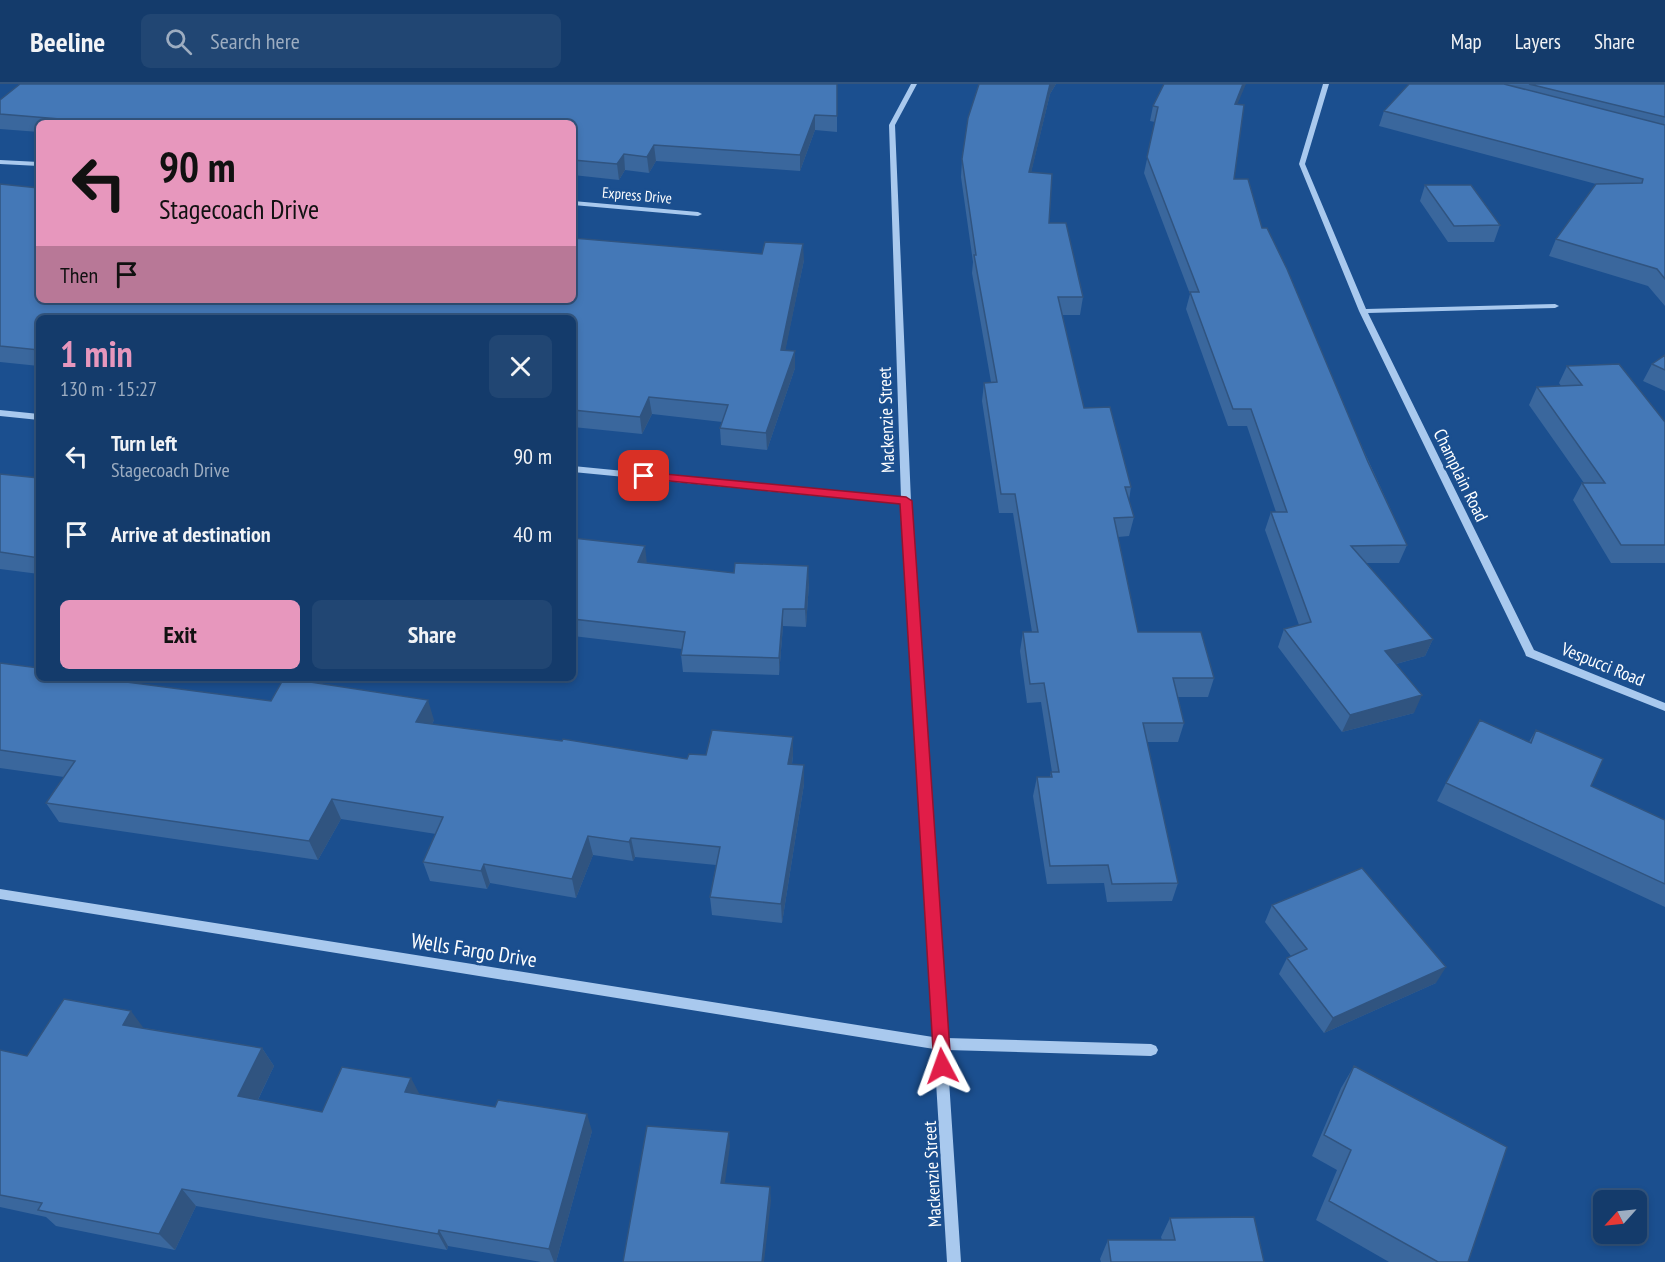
<!DOCTYPE html>
<html lang="en">
<head>
<meta charset="utf-8">
<style>
	:root { --surface:#143b6b; --page:#214673; --text:#f1f3f6; --muted:#9dadc1; --line:#33557e; --accent:#e797bd }
	body { margin:0; font-family:"PT Sans Narrow",sans-serif; background:var(--page); color:var(--text); height:100vh; display:flex; flex-direction:column; font-size:22px; white-space:nowrap }
	* { box-sizing:border-box; margin:0 }
	p { font-size:20px; color:var(--muted) }
	.icon { flex:none; width:33px; height:33px; fill:none; stroke:currentColor; stroke-width:2; stroke-linecap:round; stroke-linejoin:round }
	.map { position:relative; flex:1; overflow:hidden }
	.sheet { position:absolute; left:36px; top:231px; width:540px; height:366px; display:flex; flex-direction:column; background:var(--surface); border-radius:9px; box-shadow:0 3px 9px #0003,0 0 0 2px var(--line) }
	.sheet>* { flex:none }
	.banner { position:absolute; left:36px; top:36px; width:540px; height:183px; border-radius:9px; box-shadow:0 3px 9px #0003,0 0 0 2px var(--line); background:#e797bd; color:#111; overflow:hidden }
	.needle { width:39px; rotate:243deg }
	.tools { position:absolute; left:1593px; top:1106px; display:grid; gap:12px }
	.tools a { display:grid; place-items:center; width:54px; height:54px; border-radius:9px; background:var(--surface); box-shadow:0 3px 9px #0003,0 0 0 2px var(--line); font-size:30px }
	.pin { position:absolute; display:grid; place-items:center; width:51px; height:51px; color:#fff; margin:-26px; border-radius:12px; box-shadow:0 3px 9px #0006 }
	.me { position:absolute; width:66px; margin:-33px; rotate:356deg; stroke-linejoin:round; filter:drop-shadow(0 0 4px #0008) }
	.turn { display:flex; align-items:center; gap:21px; height:126px; padding:0 24px; font-size:27px }
	.turn .icon { width:78px; height:78px; stroke-width:2.5 }
	.turn b { display:block; font-size:42px; line-height:51px }
	.then { display:flex; align-items:center; height:57px; padding:0 24px; background:#0003; gap:12px; font-size:22px }
	.round { display:grid; place-items:center; flex:none; width:63px; height:63px; border-radius:9px; background:var(--page) }
	.headline { display:flex; align-items:center; justify-content:space-between; height:102px; padding:0 24px }
	h1 { font-size:36px; font-weight:700; line-height:45px; color:var(--accent) }
	.button { display:flex; gap:12px; margin-top:auto; padding:12px 24px }
	.button a { flex:1; height:69px; border-radius:9px; background:var(--accent); color:#111; font-size:24px; font-weight:700; line-height:69px; text-align:center }
	.button a+a { background:var(--page); color:var(--text) }
	ul { padding:0; list-style:none }
	li { display:flex; align-items:center; gap:18px; height:78px; padding:0 24px }
	li div { flex:1 }
	li b { display:block; font-size:22px }
	li em { font-style:normal }
	header { display:flex; align-items:center; gap:36px; box-sizing:border-box; height:84px; padding:0 30px; background:var(--surface); border-bottom:2px solid var(--line) }
	header strong { font-size:28px }
	nav { display:flex; gap:33px; margin-inline-start:auto; font-size:21px }
	.search { width:420px; height:54px; background:var(--page); display:flex; align-items:center; gap:15px; box-sizing:border-box; padding:0 21px; border-radius:9px; color:var(--muted); font-size:22px }
	.map>svg:first-child { display:block }
	.lines { fill:none; stroke-linecap:round; stroke-linejoin:round }
	.minor { fill:#a9c9ee; fill-rule:evenodd }
	.wall { fill:#3a679d }
	.shaded-wall { fill:#305480 }
	.building { fill:#4478b7; stroke:#305480; stroke-width:1.5 }
	.route { fill:#e11d48; stroke:#92132f; stroke-width:1.5 }
	.labels { text-anchor:middle; dominant-baseline:central; stroke-width:5; stroke-linejoin:round; paint-order:stroke }
	.far-street-label { font-size:15px; fill:#fff; stroke:#1b4f8f }
	.street-label { font-size:18px; fill:#fff; stroke:#1b4f8f }
	.near-street-label { font-size:21px; fill:#fff; stroke:#1b4f8f }
</style>
</head>
<body>
<header>
<strong>Beeline</strong>
<div class="search"><svg class="icon" aria-label="search" viewBox="0 0 24 24"><circle cx="10" cy="10" r="6"/><path d="M15 15l6 6"/></svg>Search here</div>
<nav><a>Map</a><a>Layers</a><a>Share</a></nav>
</header>
<div class="map">
<svg width="1665" height="1178" viewBox="0 0 1665 1178">
	<rect width="100%" height="100%" fill="#1b4f8f"/>
	<g class="lines">
		<path class="minor" d="M911 0H917L895 41 911 417 946 954 1151 960 1156 962 1158 966 1156 970 1151 972 947 966 961 1178H947L934 965 0 815V805L933 953 902 420 573 388V382L901 414 889 41Z
			M1323 0H1329L1305 80 1366 225 1555 220 1559 222 1555 224 1368 229 1534 566 1665 619V627L1526 572 1525 569 1359 227 1299 80Z
			M0 76 39 78V82L0 80Z
			M573 117 698 128 702 130 698 132 573 121Z
			M0 326 39 330V336L0 332Z"/>
	</g>
	<path class="wall" d="M837 0V48L815 46 800 87 656 77 649 89 625 86 619 96 573 91V39H39V48L0 45V16Z
		M979 0H1056L1050 10 1031 88 1049 139 1083 213 1080 231H1062L1084 324 1131 403 1129 416 1134 433 1129 452 1118 453 1138 548 1214 594 1208 613H1178L1184 639 1178 658H1147L1178 799 1172 817 1107 818 1104 799 1047 800 1033 712 1037 693H1050L1051 688H1052L1041 618 1027 619 1020 567 1023 548H1032L1013 429H999L982 317 984 299 991 298 972 189 973 178 961 93 962 75Z
		M1409 0H1665V222L1648 202 1549 172 1556 155 1596 100 1379 42 1384 27Z
		M1238 20 1234 95 1262 144 1407 461 1399 479H1366L1433 555 1425 572 1396 580 1414 629 1342 648 1278 563 1284 545 1299 541 1265 446 1271 428H1276L1247 342H1228L1186 225 1190 210 1144 89 1155 38 1150 37 1153 22Z
		M0 100 39 216 804 176 785 266 795 284 767 366 721 361 720 344 722 338 652 330 642 350 573 343V234H39V282L0 278Z
		M1425 101 1500 141 1494 158H1448L1420 117Z
		M1665 271V307L1643 297 1652 280Z
		M1567 282 1665 338V479H1611L1573 416 1582 399H1584L1529 321 1537 303 1561 302 1559 299Z
		M0 390 39 394V490L0 485Z
		M573 454 647 479 809 499 806 543 783 542 779 591 683 588 681 571 682 565 573 552Z
		M0 579 39 594 271 617 434 636 432 640 687 675 793 653V672L792 680 804 700 782 839 712 831 710 813 716 781 635 773 633 777 593 771 576 814 490 799 487 805 430 797 423 778 436 750 341 735 318 776 59 738 46 719 64 693 0 684Z
		M1536 646 1591 702 1665 736V823L1437 717 1446 699 1529 658Z
		M1272 821 1436 899 1324 949 1279 890 1287 874 1291 872 1265 838Z
		M144 944 262 964 274 982 258 1016 322 1028 420 1010 592 1047 556 1178H541L448 1162 447 1166 196 1122 175 1166 56 1142 46 1133 0 1123V966L27 972Z
		M1354 982 1468 1178H1389L1316 1136 1337 1086 1312 1072 1341 1004Z
		M1170 1134 1264 1178H1101L1100 1175 1108 1156H1162L1161 1153Z"/>
	<path class="shaded-wall" d="M1050 0H1056L1050 10 1027 106 1029 88Z
		M1243 0H1246L1231 35 1235 20Z
		M815 31V46L800 87V71Z
		M654 61 656 77 649 89 647 73Z
		M624 70 625 86 619 96 617 80Z
		M803 160 804 176 782 283 781 266Z
		M795 267V284L767 366 766 349Z
		M649 313 652 330 642 350 640 333Z
		M645 462 647 480 638 478Z
		M808 482 809 499 806 543 805 525Z
		M783 525V542L779 591V574Z
		M1433 555 1425 572 1377 585 1385 567Z
		M1422 611 1414 629 1342 648 1350 631Z
		M428 616 434 636 423 658 416 638Z
		M793 653V672L789 699 788 680Z
		M804 681V700L782 839 781 820Z
		M332 715 341 735 318 776 309 757Z
		M588 752 593 771 576 814 572 795Z
		M631 754 635 773 633 777 629 758Z
		M484 780 490 799 487 805 481 787Z
		M1446 883 1436 899 1324 949 1333 934Z
		M131 927 145 946 123 941Z
		M262 964 274 982 251 1030 238 1012Z
		M411 994 420 1011 405 1008Z
		M587 1030 592 1047 556 1178H554L549 1165Z
		M729 1048 730 1062 723 1113 721 1099Z
		M770 1103 771 1117 764 1178H762Z
		M182 1105 196 1122 175 1166 159 1150Z
		M439 1146 448 1162 447 1166 438 1150Z"/>
	<path class="building" d="M20 0H837V32L815 31 800 71 654 61 647 73 624 70 617 80 573 76V39H108L0 30V16Z
		M979 0H1050L1029 88 1052 90 1049 139H1066L1083 213H1058L1084 324 1110 323 1131 403H1125L1134 433 1114 434 1138 548H1201L1214 594H1173L1184 639H1143L1178 799 1112 800 1108 781 1050 782 1037 693H1052L1051 688H1059L1044 599 1030 600 1023 548H1038L1015 410H1001L984 299 997 298 974 171H976L962 75 968 34Z
		M1164 0H1243L1235 20 1244 21 1234 95H1248L1262 144H1267L1287 185 1368 378 1407 461 1351 462 1433 555 1385 567 1422 611 1350 631 1284 545 1311 538 1271 428H1287L1251 325H1233L1190 208H1199L1147 73 1158 23 1153 22Z
		M1409 0H1504L1665 41V195L1657 185 1556 155 1596 100 1642 99 1643 95 1384 27Z
		M1529 0H1665V33Z
		M0 100 39 104V216H573V154L762 170 765 158 803 160 781 266 795 267 766 349 720 344 728 321 649 313 640 333 573 326V234H39V266L0 262Z
		M1425 101H1471L1500 141 1454 142Z
		M1665 271V286L1652 280Z
		M1619 280 1665 338V461H1621L1582 399H1605L1537 303 1582 301 1567 282Z
		M0 390 39 394V474L0 468Z
		M573 454 645 462 638 478 734 489 735 479 808 482 805 525H783L779 574 681 571 685 548 573 535Z
		M0 579 39 584 37 586H39V594H96L271 617 284 594 428 616 416 638 562 657 563 655 687 675 689 670 706 671 712 646 793 653 788 680 804 681 781 820 710 813 720 763 631 754 629 758 588 752 572 795 484 780 481 787 423 778 443 733 332 715 309 757 46 719 75 677 0 666Z
		M1480 636 1531 659 1536 646 1603 675 1591 702 1665 736V800L1446 699Z
		M1362 784 1446 883 1333 934 1287 874 1307 865 1272 821Z
		M64 915 131 927 123 941 262 964 238 1012 322 1028 342 983 411 994 405 1008 495 1023 498 1016 587 1030 549 1165 439 1146 438 1150 182 1105 159 1150 38 1126 42 1119 0 1111V966L27 972Z
		M1354 982 1507 1063 1468 1178H1438L1329 1117 1351 1066 1324 1051Z
		M647 1042 729 1048 721 1099 770 1103 762 1178H623Z
		M1254 1133 1264 1178H1111L1108 1156H1175L1170 1134Z"/>
	<path class="route" d="M644 388 906 413 912 417 951 982 949 987 942 990 936 987 934 982 900 420 640 394 638 392Z"/>
	<g class="labels">
		<g class="far-street-label">
			<text transform="translate(637 111) rotate(5)">Express Drive</text>
		</g>
		<g class="street-label">
			<text transform="translate(886 336) rotate(-92)">Mackenzie Street</text>
			<text transform="translate(1461 391) rotate(64)">Champlain Road</text>
			<text transform="translate(1603 580) rotate(22)">Vespucci Road</text>
			<text transform="translate(932 1090) rotate(-93)">Mackenzie Street</text>
		</g>
		<g class="near-street-label">
			<text transform="translate(474 866) rotate(9)">Wells Fargo Drive</text>
		</g>
	</g>
</svg>
<div class="tools">
<a><svg class="needle" viewBox="-14 -14 28 28"><path d="M0-13l5 13h-10z" fill="#e53935"/><path d="M0 13l5-13h-10z" fill="#9dadc1"/></svg></a>
</div>
<div class="pin" style="left:644px;top:392px;background:#d93025"><svg class="icon" aria-label="arrive" viewBox="0 0 24 24"><path d="M6 21V4h12l-3 4 3 4H6"/></svg></div>
<svg class="me" style="left:942px;top:982px" viewBox="-20 -20 40 40"><path d="M0-17L14 15 0 8-14 15z" fill="#e11d48" stroke="#fff" stroke-width="4"/></svg>
<div class="banner">
<div class="turn"><svg class="icon" aria-label="left" viewBox="0 0 24 24"><path d="M17 20v-9H6M10 6l-5 5 5 5"/></svg><div><b>90 m</b>Stagecoach Drive</div></div>
<div class="then">Then<svg class="icon" aria-label="arrive" viewBox="0 0 24 24"><path d="M6 21V4h12l-3 4 3 4H6"/></svg></div>
</div>
<section class="sheet">
<div class="headline"><div><h1>1 min</h1><p>130 m · 15:27</p></div><a class="round"><svg class="icon" aria-label="close" viewBox="0 0 24 24"><path d="M6 6l12 12M18 6L6 18"/></svg></a></div>
<ul>
<li><svg class="icon" aria-label="left" viewBox="0 0 24 24"><path d="M17 20v-9H6M10 6l-5 5 5 5"/></svg><div><b>Turn left</b><p>Stagecoach Drive</p></div><em>90 m</em></li>
<li><svg class="icon" aria-label="arrive" viewBox="0 0 24 24"><path d="M6 21V4h12l-3 4 3 4H6"/></svg><div><b>Arrive at destination</b></div><em>40 m</em></li>
</ul>
<div class="button"><a>Exit</a><a>Share</a></div>
</section>
</div>
</body>
</html>
